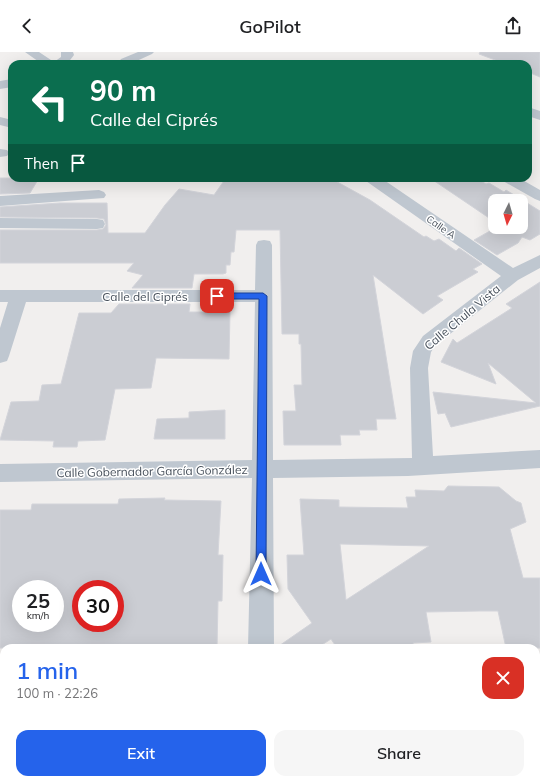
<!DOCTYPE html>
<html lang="en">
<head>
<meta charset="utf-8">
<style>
	:root { --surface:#fff; --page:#f6f6f6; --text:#202124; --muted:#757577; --accent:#2563eb }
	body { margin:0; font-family:Mulish,sans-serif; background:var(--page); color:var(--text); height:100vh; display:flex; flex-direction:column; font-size:15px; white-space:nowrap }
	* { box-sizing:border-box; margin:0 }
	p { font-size:13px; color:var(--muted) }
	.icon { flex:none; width:22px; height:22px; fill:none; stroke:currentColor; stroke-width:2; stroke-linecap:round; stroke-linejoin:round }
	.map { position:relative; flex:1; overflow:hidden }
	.drawer { position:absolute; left:0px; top:592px; width:540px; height:140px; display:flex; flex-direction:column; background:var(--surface); border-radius:12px 12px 0 0; box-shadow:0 4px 16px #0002 }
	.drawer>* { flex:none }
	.guide { position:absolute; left:8px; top:8px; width:524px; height:122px; border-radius:12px; box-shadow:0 4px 16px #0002; background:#0b6e4f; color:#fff; overflow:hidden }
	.needle { width:26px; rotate:185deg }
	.buttons { position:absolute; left:488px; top:142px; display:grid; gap:8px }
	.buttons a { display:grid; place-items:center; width:40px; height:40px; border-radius:8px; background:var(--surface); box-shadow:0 4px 16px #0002; font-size:20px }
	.speed { position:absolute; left:12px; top:528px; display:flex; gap:8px; font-size:20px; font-weight:700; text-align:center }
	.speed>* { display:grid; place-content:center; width:52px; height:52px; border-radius:50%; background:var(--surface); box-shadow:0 4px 16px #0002; line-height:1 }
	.speed small { font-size:10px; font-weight:400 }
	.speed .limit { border:6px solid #d22; background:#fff; color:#111 }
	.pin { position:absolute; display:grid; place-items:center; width:34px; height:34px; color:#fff; margin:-17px; border-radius:8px; box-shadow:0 2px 6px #0006 }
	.me { position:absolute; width:44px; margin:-22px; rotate:0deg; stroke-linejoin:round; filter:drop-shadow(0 0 3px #0008) }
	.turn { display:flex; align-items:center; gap:14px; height:84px; padding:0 16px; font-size:18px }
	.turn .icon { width:52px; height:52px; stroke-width:2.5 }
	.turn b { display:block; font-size:28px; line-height:34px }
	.then { display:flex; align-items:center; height:38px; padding:0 16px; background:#0003; gap:8px; font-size:15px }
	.round { display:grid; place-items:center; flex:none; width:42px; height:42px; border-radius:12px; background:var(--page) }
	.head { display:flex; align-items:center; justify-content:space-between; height:68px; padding:0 16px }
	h1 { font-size:24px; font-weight:600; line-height:30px; color:var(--accent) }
	.button { display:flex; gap:8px; margin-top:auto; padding:8px 16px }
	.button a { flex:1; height:46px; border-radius:12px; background:var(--accent); color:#fff; font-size:16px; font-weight:600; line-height:46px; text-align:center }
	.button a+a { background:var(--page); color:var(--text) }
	header { display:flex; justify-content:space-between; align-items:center; height:52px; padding:0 16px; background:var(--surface); font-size:18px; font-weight:600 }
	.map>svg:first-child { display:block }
	.building { fill:#cbcdd3; stroke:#d3d4da; fill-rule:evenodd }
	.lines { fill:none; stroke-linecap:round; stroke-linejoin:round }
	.minor { fill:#bfc7d0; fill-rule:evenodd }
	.route { fill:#2563eb; stroke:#184099 }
	.labels { text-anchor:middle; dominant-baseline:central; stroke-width:3; stroke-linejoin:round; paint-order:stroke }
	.far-street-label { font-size:10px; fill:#47505b; stroke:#fff }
	.street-label { font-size:12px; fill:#47505b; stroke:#fff }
</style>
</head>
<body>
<header><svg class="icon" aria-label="back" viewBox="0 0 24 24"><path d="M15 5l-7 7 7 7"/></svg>GoPilot<svg class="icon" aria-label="share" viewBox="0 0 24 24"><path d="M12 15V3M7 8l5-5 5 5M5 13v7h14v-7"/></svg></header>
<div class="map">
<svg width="540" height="732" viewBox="0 0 540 732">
	<rect width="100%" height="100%" fill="#f1efee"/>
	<path class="building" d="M480 0H540V25L528 20V12H506L479 2Z
		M0 126H39L30 141 0 142Z
		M226 126H330L370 148 424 185 426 184 434 189 439 187 456 199 459 196 482 212 473 217 478 220 437 244 443 248 423 262 373 223 396 367H376L377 378H359L360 383H340L341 393H284L283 359H296L294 333H302L301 292H299V282H282L280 178H236L234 200H231L230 213H226V221L223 222H194L192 236H132L143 223 127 219 134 211H0V178H97L103 177 106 173 104 167 97 166 0 165V155L60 151H107L108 181H145L165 153 179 137 214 143Z
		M430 126H476L486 132 489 131 504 140 506 138 540 159V182L530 188 522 185 518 191 497 203 474 188 497 175H521V149H495V170Z
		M540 230V354L451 375 445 361 438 362 433 340 536 351 488 311 496 332 441 310 453 287 457 291 512 256 506 252Z
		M119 252H190L189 260H230L229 307 156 306 151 336 115 337 105 388 78 389 77 395H53L54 389 0 388 11 350 39 349 42 333 61 332 79 261H111Z
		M225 358V387H154L157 367 189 366V360Z
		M448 434 499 435 516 449 521 451 526 470 510 477 523 526H540V596H506L498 559H479L426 560 431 590 413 591 414 596H337L331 587 317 596H276L312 571 288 537 287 503H304L300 447 339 448V455L408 456 406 445H416L415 438 444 439ZM340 492 429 494 346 548Z
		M165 446 164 448 221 449 218 503H223L222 549H218L217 596H0V458H31L32 452H118L119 447ZM21 537H55V571H21ZM81 537H115V571H81Z"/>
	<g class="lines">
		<path class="minor" d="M25 0H39L54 10 61 5V0H73L74 3 67 12H42Z
			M138 0H154L152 2 130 12H120L119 10 121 7Z
			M12 27V35L0 37V29Z
			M528 55 540 59V68L528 64Z
			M0 65 12 68V76L0 73Z
			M0 97 7 98 9 101 7 104 0 105Z
			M364 126H381L513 216 540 203V216L518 228 435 294 431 300 428 316 433 404 540 398V416L408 424 273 426 274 596H248L252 426 0 430V412L252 408 255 250H26L9 304 7 309 0 311V276L8 250H0V238H255L256 193 258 189 264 188 270 189 272 193 273 408 412 406 410 316 413 299 423 284 501 224 366 129Z
			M501 126H519L540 138V149L535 147 503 129Z
			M99 138 104 140 106 143 104 146 0 154V144Z
			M0 166 97 167 103 168 105 172 103 176 97 177 0 176Z
			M246 728H274V732H246Z"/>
	</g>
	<path class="route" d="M217 241H263L267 244 266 522 265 525 261 527 257 525 256 522 259 247H217L213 244Z"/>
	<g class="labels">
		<g class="far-street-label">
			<text transform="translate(441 175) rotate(35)">Calle A</text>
		</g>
		<g class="street-label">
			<text x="145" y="244">Calle del Ciprés</text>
			<text transform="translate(462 265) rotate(-40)">Calle Chula Vista</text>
			<text transform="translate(152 419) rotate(-1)">Calle Gobernador García González</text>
		</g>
	</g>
</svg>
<div class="buttons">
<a><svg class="needle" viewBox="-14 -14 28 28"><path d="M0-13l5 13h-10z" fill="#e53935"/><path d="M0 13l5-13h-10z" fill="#757577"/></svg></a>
</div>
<div class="speed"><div>25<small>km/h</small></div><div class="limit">30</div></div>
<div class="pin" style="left:217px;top:244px;background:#d93025"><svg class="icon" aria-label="arrive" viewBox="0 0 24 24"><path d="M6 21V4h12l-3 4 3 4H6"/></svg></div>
<svg class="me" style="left:261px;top:522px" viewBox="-20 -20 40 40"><path d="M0-17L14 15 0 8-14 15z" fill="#2563eb" stroke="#fff" stroke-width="4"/></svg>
<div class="guide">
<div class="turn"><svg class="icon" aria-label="left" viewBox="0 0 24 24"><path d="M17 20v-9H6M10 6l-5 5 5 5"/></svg><div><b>90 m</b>Calle del Ciprés</div></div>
<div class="then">Then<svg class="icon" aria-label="arrive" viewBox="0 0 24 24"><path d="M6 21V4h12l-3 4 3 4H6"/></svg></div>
</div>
<section class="drawer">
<div class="head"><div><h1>1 min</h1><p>100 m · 22:26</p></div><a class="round" style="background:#d93025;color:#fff"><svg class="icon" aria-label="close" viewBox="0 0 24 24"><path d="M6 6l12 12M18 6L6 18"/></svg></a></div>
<div class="button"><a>Exit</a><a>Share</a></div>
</section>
</div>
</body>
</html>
